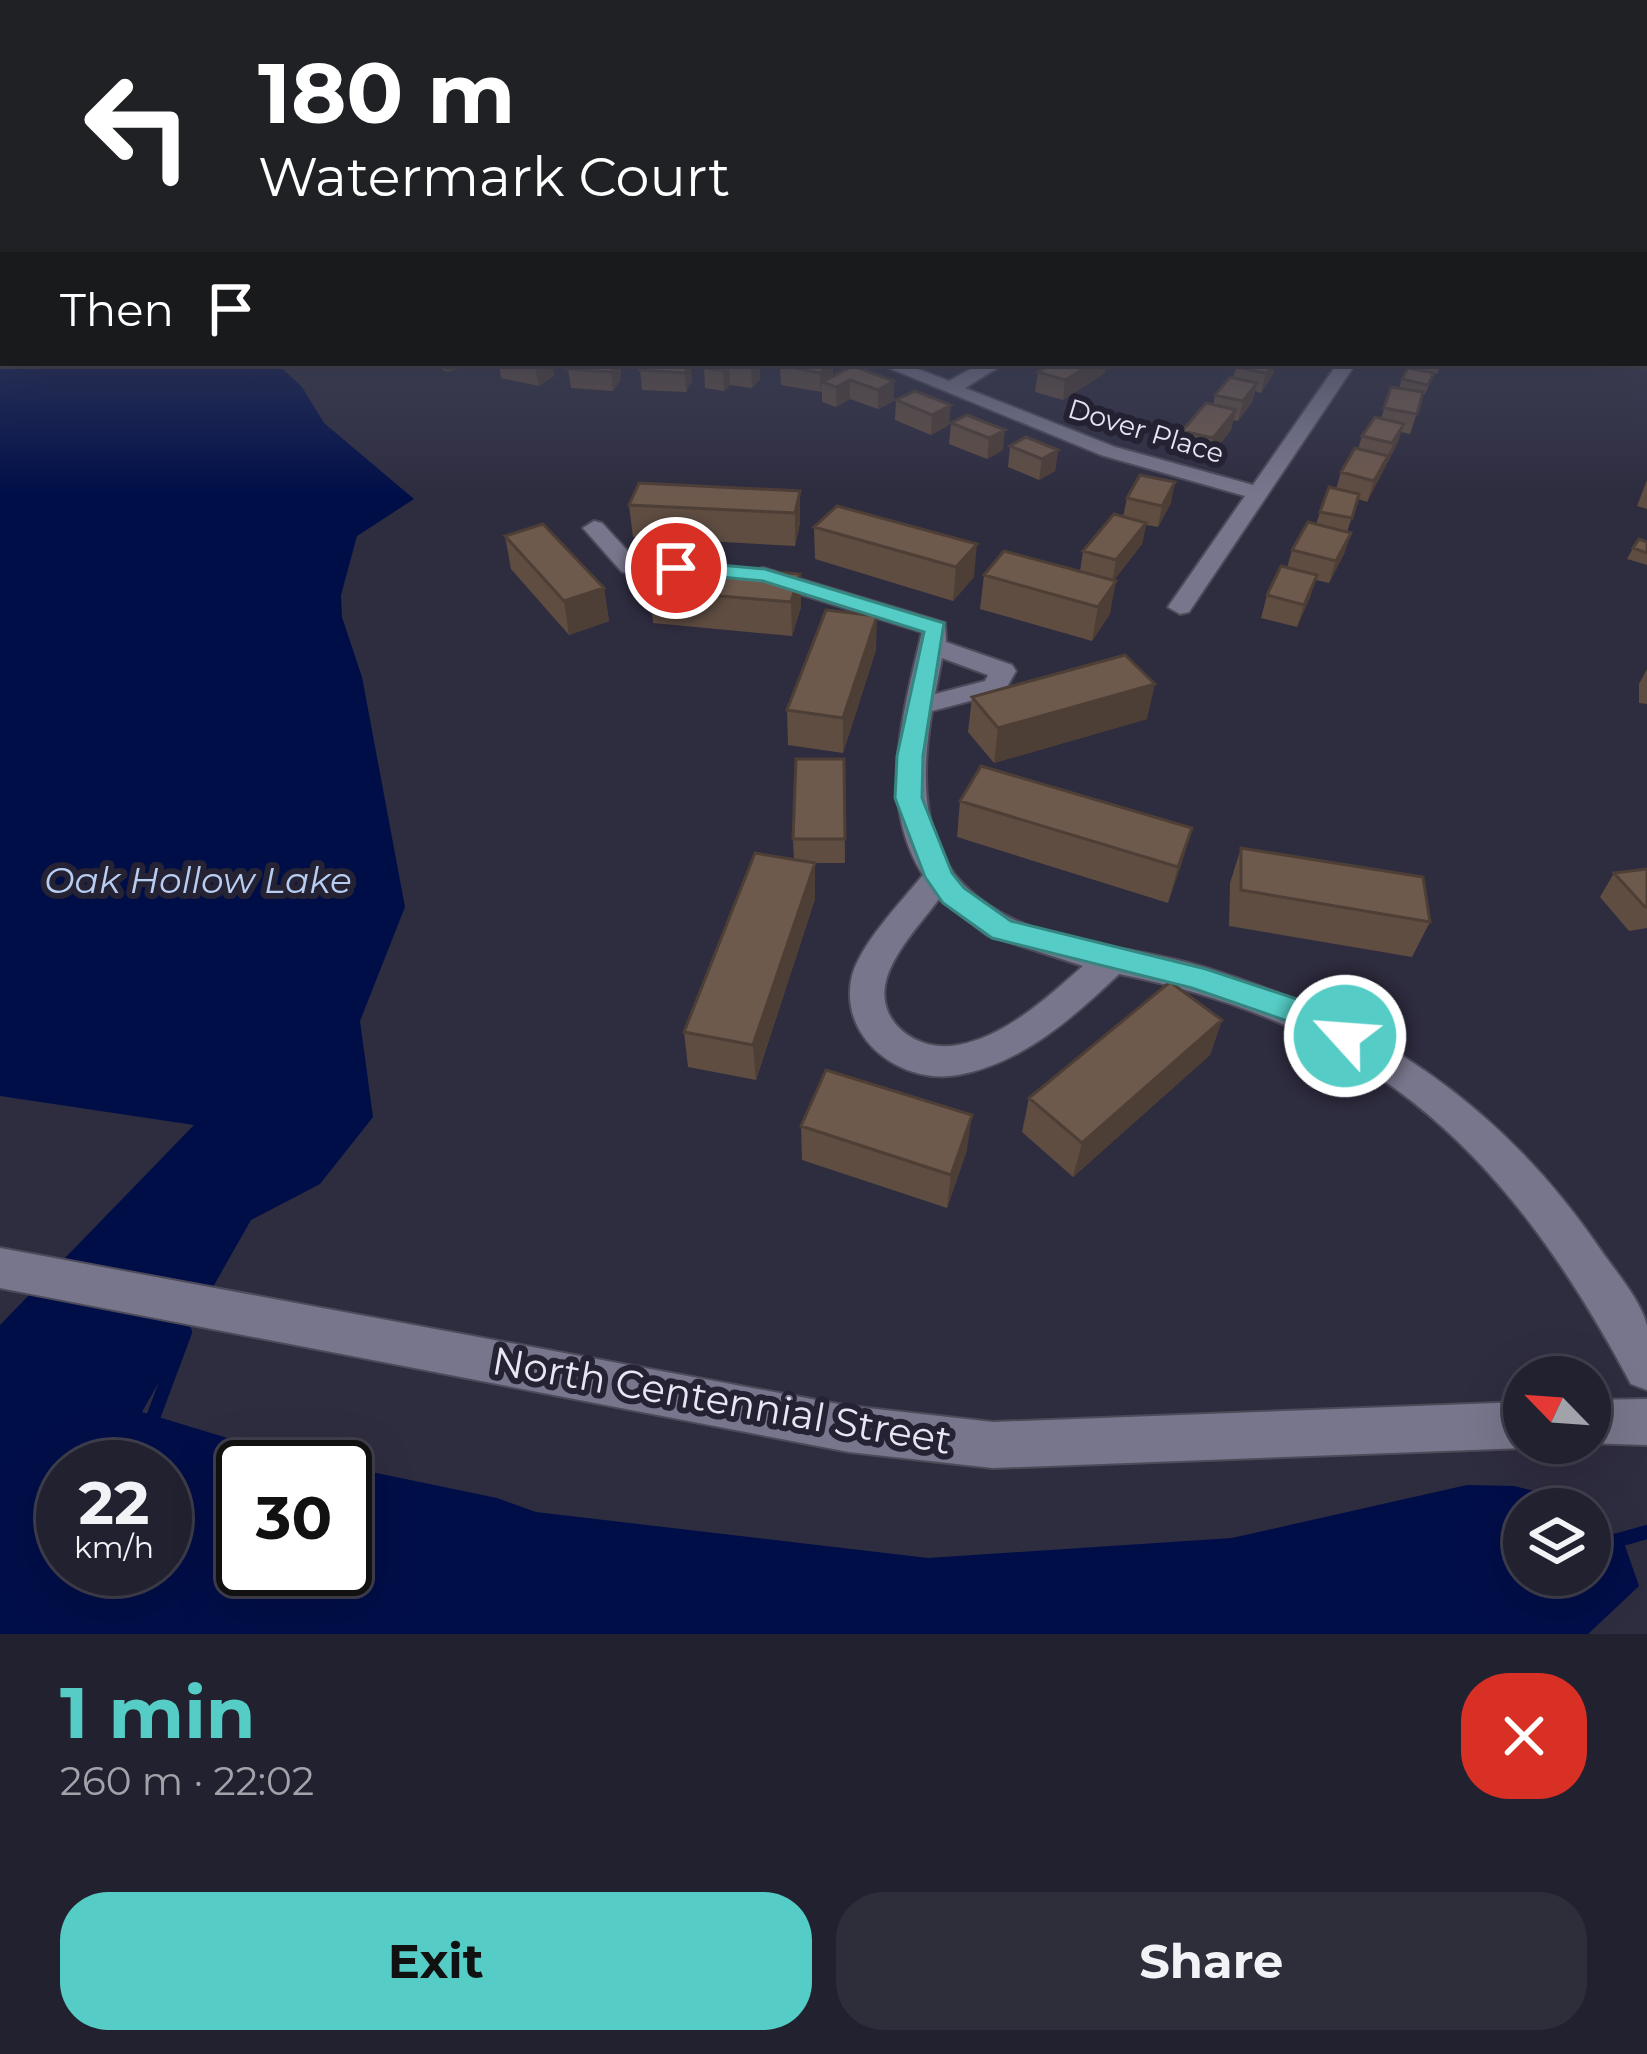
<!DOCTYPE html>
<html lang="en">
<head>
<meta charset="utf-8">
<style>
	:root { --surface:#22212f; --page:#2e2e3b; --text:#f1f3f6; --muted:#a2a3aa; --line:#3f3e4b; --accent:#55cdc6 }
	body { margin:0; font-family:Montserrat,sans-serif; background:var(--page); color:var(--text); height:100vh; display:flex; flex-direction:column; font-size:45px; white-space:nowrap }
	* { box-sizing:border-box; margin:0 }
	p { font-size:39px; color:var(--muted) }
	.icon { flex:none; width:66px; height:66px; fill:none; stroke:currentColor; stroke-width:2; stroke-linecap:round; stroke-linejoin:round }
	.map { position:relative; height:1634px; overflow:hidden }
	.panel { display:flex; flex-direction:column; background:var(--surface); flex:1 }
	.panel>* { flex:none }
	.guide { position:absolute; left:0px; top:0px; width:1647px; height:366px; box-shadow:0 12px 48px #0002,0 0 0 3px var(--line); background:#202124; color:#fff; overflow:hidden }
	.needle { width:78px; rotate:295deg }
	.buttons { position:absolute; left:1503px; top:1356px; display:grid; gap:24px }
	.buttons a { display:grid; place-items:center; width:108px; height:108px; border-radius:50%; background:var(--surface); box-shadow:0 12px 48px #0002,0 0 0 3px var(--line); font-size:60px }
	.speed { position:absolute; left:36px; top:1440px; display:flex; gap:24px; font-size:60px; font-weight:700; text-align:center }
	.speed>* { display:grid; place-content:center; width:156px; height:156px; border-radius:50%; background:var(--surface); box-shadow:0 12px 48px #0002,0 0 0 3px var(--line); line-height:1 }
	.speed small { font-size:30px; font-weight:400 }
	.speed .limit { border:6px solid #111; border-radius:18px; background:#fff; color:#111 }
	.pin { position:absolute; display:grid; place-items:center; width:102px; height:102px; color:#fff; margin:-51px; border:6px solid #fff; border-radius:50%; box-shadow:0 3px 12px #0007 }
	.me { position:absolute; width:132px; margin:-66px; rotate:296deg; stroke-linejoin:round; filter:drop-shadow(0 0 9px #0008) }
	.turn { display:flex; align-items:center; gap:42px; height:252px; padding:0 60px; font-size:54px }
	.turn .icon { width:156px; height:156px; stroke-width:2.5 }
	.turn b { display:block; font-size:84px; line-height:102px }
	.then { display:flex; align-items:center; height:114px; padding:0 60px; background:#0003; gap:24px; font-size:45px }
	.round { display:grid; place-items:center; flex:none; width:126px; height:126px; border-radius:48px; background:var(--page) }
	.headline { display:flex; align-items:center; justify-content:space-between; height:204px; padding:0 60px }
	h1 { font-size:72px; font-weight:700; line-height:90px; color:var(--accent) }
	.cta { display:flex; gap:24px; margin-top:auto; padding:24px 60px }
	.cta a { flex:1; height:138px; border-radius:48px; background:var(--accent); color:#111; font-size:48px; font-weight:700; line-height:138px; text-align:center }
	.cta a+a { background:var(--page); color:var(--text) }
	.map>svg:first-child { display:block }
	.water { fill:#000e48; fill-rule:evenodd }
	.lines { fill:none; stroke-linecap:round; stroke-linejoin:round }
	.stream { stroke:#000e48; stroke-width:14 }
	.minor-casing { stroke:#4d4b5a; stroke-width:4 }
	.minor { fill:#78768c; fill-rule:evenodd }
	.wall { fill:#5f4d42 }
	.shaded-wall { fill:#4d3e36 }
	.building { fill:#6e594d; stroke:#4d3e36; stroke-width:3 }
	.route { fill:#55cdc6; stroke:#378581; stroke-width:3 }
	.labels { text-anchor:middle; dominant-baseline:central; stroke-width:12; stroke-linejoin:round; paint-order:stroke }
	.far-street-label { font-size:27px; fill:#e7e6f2; stroke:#252234 }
	.water-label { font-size:36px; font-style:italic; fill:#b8cdf2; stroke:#252234 }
	.near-street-label { font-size:39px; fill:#e7e6f2; stroke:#252234 }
</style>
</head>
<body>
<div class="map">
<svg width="1647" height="1634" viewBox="0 0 1647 1634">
	<rect width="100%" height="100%" fill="#2e2c3f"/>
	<path class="water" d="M0 266 3 363H276L302 387 324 423 414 499 357 536 341 595 342 617 362 677 405 907 360 1021 373 1117 320 1184 251 1220 142 1412 270 1451 497 1498 536 1512 928 1558 1232 1538 1467 1485 1514 1486 1580 1502 1588 1509H1524V1575H1590V1511L1624 1543 1639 1586 1588 1634H0V1325L194 1125 0 1096ZM63 1467H165V1569H63ZM243 1467H345V1569H243Z"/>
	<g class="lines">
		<path class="stream" d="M151 1423 185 1332
			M1590 1548 1647 1532"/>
		<defs>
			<path id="minor" d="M1644 299 1647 300V310L1644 309Z
				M877 363H902L949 381 982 363H1005L965 388 1115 447 1253 485 1338 363H1356L1189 612 1180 614 1168 607 1245 496 1101 455Z
				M594 521 602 523 636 560 698 561 710 568 698 575 622 572 583 528Z
				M763 568 945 623 946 642 1012 665 1016 671 1004 692 932 711C922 768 919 839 963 884 1024 947 1122 942 1200 966 1370 1018 1498 1100 1600 1249 1615 1271 1641 1300 1647 1326 1647 1345 1647 1371 1647 1390L1631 1384C1510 1157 1378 1026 1119 974 1074 1017 1021 1064 958 1075 903 1085 841 1041 851 981 856 948 902 901 923 875 876 802 904 710 922 632L755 580V570ZM942 658 988 675 985 681 935 694ZM939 899 987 935 1083 966C1049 996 1005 1037 958 1045 918 1053 873 1022 887 977 897 948 921 923 939 899Z
				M0 1248 849 1406 993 1422 1524 1402V1443H1536L1524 1448 993 1468 849 1452 0 1288Z
				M1647 1399V1445L1583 1443H1590V1400Z"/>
		</defs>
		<use href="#minor" class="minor-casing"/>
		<use href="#minor" class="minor"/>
	</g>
	<path class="wall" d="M431 363H482L447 372Z
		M499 363H552L554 376 539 386 501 378Z
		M620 363 621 379 613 391 571 388 568 369Z
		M690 363 692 381 686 392 642 390 640 370Z
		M760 363V379L752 388 730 385 724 391 705 388 704 368Z
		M833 363V377L853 366 894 401 878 409 850 399 836 407 822 402V392L781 385 780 365Z
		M1238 363H1282L1280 367 1275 366 1273 374 1261 393 1255 391 1252 402 1238 421 1233 420 1231 430 1208 459 1178 452 1182 431 1213 405 1215 395 1233 377Z
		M1412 363H1455L1454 366 1441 363 1437 374H1434L1425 394H1423L1410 434 1401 432 1397 444 1367 502 1358 499 1347 532 1351 533 1344 554 1329 583 1316 580 1297 627 1261 618 1267 595 1287 568 1292 550 1316 524 1329 487 1336 489 1341 472 1358 449 1362 436 1381 419 1391 387 1399 388 1402 379Z
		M1038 372 1105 373 1063 400 1035 392Z
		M915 391 949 425 931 435 895 420 896 400Z
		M967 415 1003 450 987 459 949 444 951 423Z
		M1010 446 1058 450 1055 471 1039 480 1008 467Z
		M1647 480V509L1637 506Z
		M800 491V523L795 546 633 537 629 505Z
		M1127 498 1171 503 1158 527 1146 525 1142 544 1114 580 1110 614 1092 641 980 609 984 575 1080 571 1083 551 1123 517Z
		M837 506 974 577 953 601 815 559 814 527Z
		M505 536 604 588 609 621 569 635 511 569Z
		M1647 542V565L1627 559 1633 548Z
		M800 574 801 607 792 636 653 623 650 590Z
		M876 650 843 753 788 745 787 710Z
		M1647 669V704L1639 703V684Z
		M972 697 1147 719 994 763 968 732Z
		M844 759 845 863H813L815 899 756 1080 688 1067 684 1032 794 860 793 839Z
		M960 801 1192 828 1168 903 957 837Z
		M1241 848 1430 922 1412 957 1229 926 1230 883Z
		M1647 869V928L1629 931 1600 897 1614 873Z
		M1222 1020 1210 1055 1073 1177 1022 1132 1029 1098Z
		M801 1126 967 1150 947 1208 802 1160Z"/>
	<path class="shaded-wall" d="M445 363H482L447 372Z
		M541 363H552L554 376 539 386 535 367Z
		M617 363H620L621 379 613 391 611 372Z
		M690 363 692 381 686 392 685 373Z
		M756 363H760V379L752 388 751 368Z
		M833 363V382H822L820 393V373Z
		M1093 363H1107L1105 373 1063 400 1065 380Z
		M1273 363H1276L1273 374 1261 393 1266 373Z
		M729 365 730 385 724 391 723 371Z
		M850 380V399L836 407V387Z
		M894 381V401L878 409V390Z
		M1257 383 1252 402 1238 421 1243 401Z
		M951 405 949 425 931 435 932 415Z
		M1236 410 1231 430 1208 459 1213 438Z
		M1404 424 1397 444 1367 502 1374 481Z
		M1005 430 1003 450 987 459 989 438Z
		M1058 450 1055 471 1039 480 1042 459Z
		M1175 482 1171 503 1158 527 1162 506Z
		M800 491V523L795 546V513Z
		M1146 523 1142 544 1112 583 1116 560Z
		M1351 533 1344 554 1329 583 1336 561Z
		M977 544 974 577 953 601 956 567Z
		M800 574 801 607 792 636 791 602Z
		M1317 575 1310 598 1297 627 1304 605Z
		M1116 581 1110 614 1092 641 1098 607Z
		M604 588 609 621 569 635 564 601Z
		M877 616 876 650 843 753V718Z
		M1155 684 1147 719 994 763 998 728Z
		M1192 828 1182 863 1168 903 1178 867Z
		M815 863V899L756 1080 753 1045Z
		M1222 1020 1210 1055 1073 1177 1082 1143Z
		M972 1115 967 1150 947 1208 951 1175Z"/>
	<path class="building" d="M573 363H617L611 372 568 369Z
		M644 363H689L685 373 640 370Z
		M709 363H756L751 368 729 365 723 371 704 368Z
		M783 363H832L820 373 780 365Z
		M1051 363H1093L1065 380 1038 372Z
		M1238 363H1273L1266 373 1236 367Z
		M853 366 894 381 878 390 850 380 836 387 822 382Z
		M1408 368 1434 373 1428 385 1402 379Z
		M1230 377 1257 383 1243 401 1215 395Z
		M1391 387 1423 392 1417 414 1384 408Z
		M915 391 951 405 932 415 896 400Z
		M1206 403 1236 410 1213 438 1182 431Z
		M967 415 1005 430 989 438 951 423Z
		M1375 417 1404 424 1392 443 1362 436Z
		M1026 437 1058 450 1042 459 1010 446Z
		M1355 448 1388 456 1374 481 1341 472Z
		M1140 475 1175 482 1162 506 1127 498Z
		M639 483 800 491 795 513 629 505Z
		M1329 487 1359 494 1352 518 1320 512Z
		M837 506 977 544 956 567 814 527Z
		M1114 514 1146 523 1116 560 1083 551Z
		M1308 522 1351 533 1336 561 1292 550Z
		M543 524 604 588 564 601 505 536Z
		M1639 539 1647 542V553L1633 548Z
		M1004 551 1116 581 1098 607 984 575Z
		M663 562 800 574 791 602 650 590Z
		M1281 566 1317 575 1304 605 1267 595Z
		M826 610 877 616 843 718 787 710Z
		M1125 655 1155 684 998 728 972 697Z
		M796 759H844L845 839H793Z
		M981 766 1192 828 1178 867 960 801Z
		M1241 848 1423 877 1430 922 1241 890Z
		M755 853 815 863 753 1045 684 1032Z
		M1647 869V907H1645L1614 873Z
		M1170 982 1222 1020 1082 1143 1029 1098Z
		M826 1070 972 1115 951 1175 801 1126Z"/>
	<linearGradient id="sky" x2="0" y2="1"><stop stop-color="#191823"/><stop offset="0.54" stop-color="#464b63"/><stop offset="1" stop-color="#464b63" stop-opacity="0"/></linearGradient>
	<rect width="1647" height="495" fill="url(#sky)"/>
	<path class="route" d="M676 561 765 569 944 623 923 756 922 798 952 873 964 888 1011 921 1206 969 1321 1007 1356 1027 1361 1036 1356 1045H1333L1299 1025 1192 988 992 938 943 903 925 877 895 798 897 756 924 632 763 581 668 572 665 568Z"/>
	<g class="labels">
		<g class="far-street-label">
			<text transform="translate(1146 431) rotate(17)">Dover Place</text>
		</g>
		<g class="water-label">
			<text x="198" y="880">Oak Hollow Lake</text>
		</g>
		<g class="near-street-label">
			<text transform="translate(722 1400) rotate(10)">North Centennial Street</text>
		</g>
	</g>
</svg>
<div class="buttons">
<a><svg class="needle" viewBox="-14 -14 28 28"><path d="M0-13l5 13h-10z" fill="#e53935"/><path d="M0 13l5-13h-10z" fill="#a2a3aa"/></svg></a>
<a><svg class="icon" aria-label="layers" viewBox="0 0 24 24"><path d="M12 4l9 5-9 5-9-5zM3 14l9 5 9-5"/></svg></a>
</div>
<div class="speed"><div>22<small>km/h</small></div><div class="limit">30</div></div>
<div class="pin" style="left:676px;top:568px;background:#d93025"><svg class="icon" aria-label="arrive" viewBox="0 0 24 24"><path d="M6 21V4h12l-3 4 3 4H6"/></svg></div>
<svg class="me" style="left:1345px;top:1036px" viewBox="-20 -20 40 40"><circle r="17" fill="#55cdc6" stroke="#fff" stroke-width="3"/><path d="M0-11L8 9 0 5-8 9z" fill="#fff"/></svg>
<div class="guide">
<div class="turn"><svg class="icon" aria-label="left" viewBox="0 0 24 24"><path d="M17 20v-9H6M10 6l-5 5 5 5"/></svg><div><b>180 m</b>Watermark Court</div></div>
<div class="then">Then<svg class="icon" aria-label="arrive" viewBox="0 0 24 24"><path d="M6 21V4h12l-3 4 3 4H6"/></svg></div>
</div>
</div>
<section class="panel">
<div class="headline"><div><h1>1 min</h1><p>260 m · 22:02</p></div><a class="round" style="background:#d93025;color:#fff"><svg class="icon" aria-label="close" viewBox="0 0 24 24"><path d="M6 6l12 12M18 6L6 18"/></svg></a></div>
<div class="cta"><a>Exit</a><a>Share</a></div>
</section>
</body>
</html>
